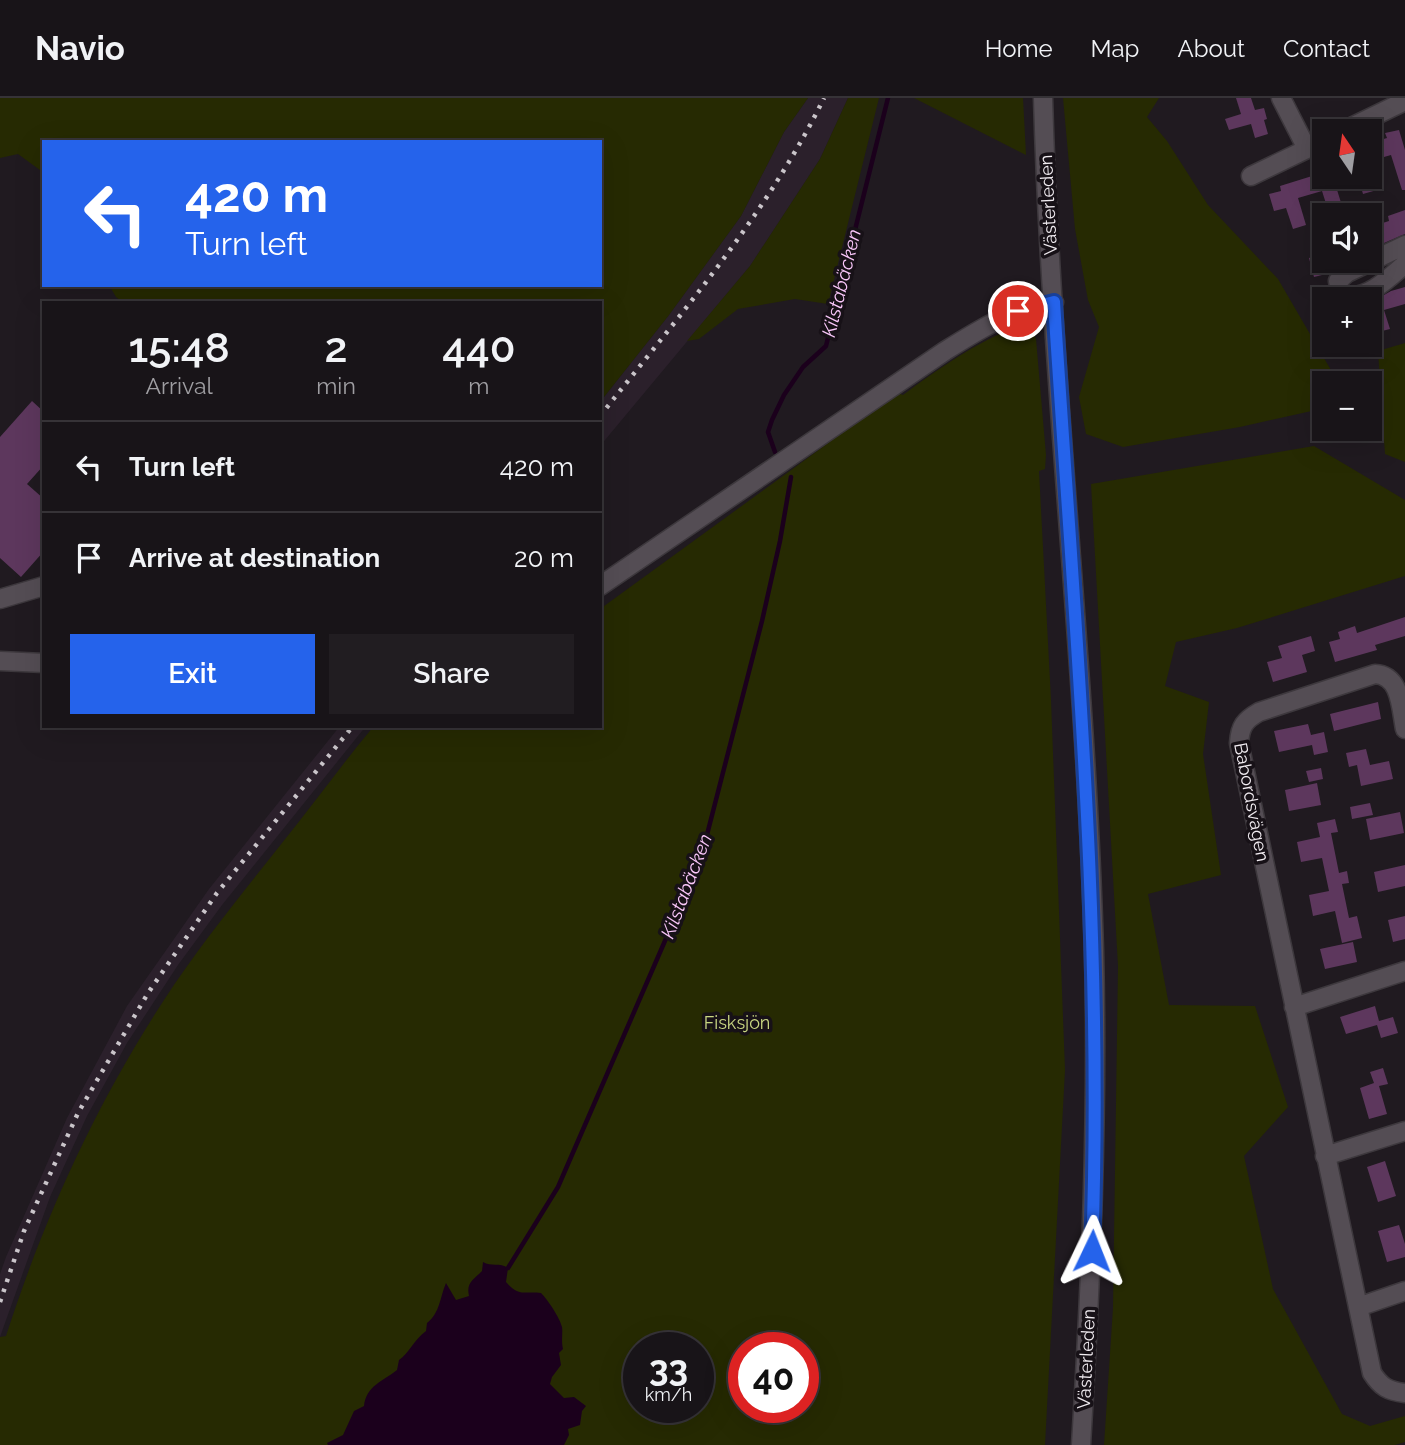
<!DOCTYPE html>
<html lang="en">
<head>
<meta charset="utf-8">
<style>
	:root { --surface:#181418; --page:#211d21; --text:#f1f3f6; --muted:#9f9ea2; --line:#363337; --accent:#2563eb }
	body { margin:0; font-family:Raleway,sans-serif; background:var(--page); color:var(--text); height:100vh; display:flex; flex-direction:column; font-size:26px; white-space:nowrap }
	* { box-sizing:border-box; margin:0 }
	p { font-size:23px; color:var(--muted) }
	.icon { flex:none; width:38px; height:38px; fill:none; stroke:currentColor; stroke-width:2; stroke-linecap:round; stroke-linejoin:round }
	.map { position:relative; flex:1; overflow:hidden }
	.drawer { position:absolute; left:42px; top:203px; width:560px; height:427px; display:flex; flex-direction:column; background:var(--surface); border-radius:0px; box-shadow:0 7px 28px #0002,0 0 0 2px var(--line) }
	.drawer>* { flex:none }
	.banner { position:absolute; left:42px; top:42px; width:560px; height:147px; border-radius:0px; box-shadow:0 7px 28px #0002,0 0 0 2px var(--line); background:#2563eb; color:#fff; overflow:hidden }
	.needle { width:46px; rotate:347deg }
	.tools { position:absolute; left:1312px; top:21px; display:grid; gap:14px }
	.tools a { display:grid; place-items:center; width:70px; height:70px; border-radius:0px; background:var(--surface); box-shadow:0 7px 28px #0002,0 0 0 2px var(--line); font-size:35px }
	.speed { position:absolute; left:623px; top:1234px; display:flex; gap:14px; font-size:35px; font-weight:700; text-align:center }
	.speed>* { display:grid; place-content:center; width:91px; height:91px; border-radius:50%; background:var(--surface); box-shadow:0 7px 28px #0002,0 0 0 2px var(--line); line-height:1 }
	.speed small { font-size:18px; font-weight:400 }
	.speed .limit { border:10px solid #d22; background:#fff; color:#111 }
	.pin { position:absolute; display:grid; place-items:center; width:60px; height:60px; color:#fff; margin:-30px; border:4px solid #fff; border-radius:50%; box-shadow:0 2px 7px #0007 }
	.me { position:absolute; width:77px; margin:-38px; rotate:2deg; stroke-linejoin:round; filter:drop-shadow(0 0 5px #0008) }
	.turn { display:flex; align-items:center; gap:24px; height:147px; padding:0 28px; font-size:32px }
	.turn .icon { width:91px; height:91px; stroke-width:2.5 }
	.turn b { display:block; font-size:49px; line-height:60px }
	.eta { display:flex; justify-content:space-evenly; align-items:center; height:119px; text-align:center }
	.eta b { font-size:42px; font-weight:600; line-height:49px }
	.cta { display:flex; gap:14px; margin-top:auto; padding:14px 28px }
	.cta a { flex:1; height:80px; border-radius:0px; background:var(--accent); color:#fff; font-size:28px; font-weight:600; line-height:80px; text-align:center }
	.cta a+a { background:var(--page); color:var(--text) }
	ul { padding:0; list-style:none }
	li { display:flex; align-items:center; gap:21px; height:91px; padding:0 28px; border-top:2px solid var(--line) }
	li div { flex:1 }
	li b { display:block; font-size:26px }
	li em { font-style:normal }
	header { display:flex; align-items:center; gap:42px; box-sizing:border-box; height:98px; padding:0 35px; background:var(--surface); border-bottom:2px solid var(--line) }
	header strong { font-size:33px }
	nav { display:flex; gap:38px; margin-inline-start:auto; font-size:24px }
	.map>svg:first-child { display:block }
	.built { fill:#2b202b }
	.green { fill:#262a02; fill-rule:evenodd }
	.water { fill:#1b001c }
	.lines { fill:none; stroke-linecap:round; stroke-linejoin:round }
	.stream { stroke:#1b001c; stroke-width:4.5 }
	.building { fill:#5d375d }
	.minor-casing { stroke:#3d383d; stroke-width:21 }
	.minor { stroke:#544d54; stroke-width:18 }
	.rail { stroke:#cac5ca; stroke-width:4.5; stroke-dasharray:3.5 7; stroke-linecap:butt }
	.route-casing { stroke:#184099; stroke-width:18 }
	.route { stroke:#2563eb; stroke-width:12 }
	.labels { text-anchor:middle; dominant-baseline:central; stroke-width:7; stroke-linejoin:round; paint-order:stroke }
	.street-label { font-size:18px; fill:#f2edf2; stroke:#171117 }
	.park-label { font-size:18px; fill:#c9d682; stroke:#171117 }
	.water-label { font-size:19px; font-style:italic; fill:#fbc8fb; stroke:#171117 }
</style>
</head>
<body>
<header>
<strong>Navio</strong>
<nav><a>Home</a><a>Map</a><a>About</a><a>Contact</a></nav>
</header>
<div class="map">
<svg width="1405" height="1347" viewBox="0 0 1405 1347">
	<rect width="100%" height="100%" fill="#201a20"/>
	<path class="built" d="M808 0H848L820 61 750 168 600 348V304L669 217 741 118 784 34Z
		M340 628H366L222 807 178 867 127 945 87 1018 50 1099 0 1239V1176L6 1159 67 1020 127 908 209 791Z"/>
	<path class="green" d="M0 0H808L784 34 741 118 669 217 600 304V205H124L116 199 109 187H600V44H44V75L18 56 0 60Z
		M848 0H879L828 206 795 201 738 211 699 241 687 243 750 168 820 61Z
		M914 0H1023L1026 57Z
		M1063 0H1159L1147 19 1167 43 1208 107 1278 181 1335 279 1333 285H1325V310L1240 329 1123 349 1086 336 1079 299 1099 229 1088 202 1075 131Z
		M1016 229 1031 231 1036 241 1046 357 1045 371 1039 373 1051 602 1065 972 1045 1347H0V1239L6 1238C44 1120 96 1006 164 902 200 847 241 797 282 745 313 707 342 666 374 628H600V511L897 295 903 297C935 273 978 243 1016 229ZM639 1250H698V1309H639ZM744 1250H803V1309H744Z
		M1405 245V364L1385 356 1378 253Z
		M1314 348 1405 402V478L1237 530 1176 544 1165 588 1209 604 1203 656 1221 777 1148 796 1169 907 1255 908 1288 1009 1244 1058 1273 1191 1342 1316 1370 1328 1405 1318V1344L1395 1347H1104L1113 1210 1118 868 1091 386Z"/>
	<path class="water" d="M483 1164C491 1169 500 1164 508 1170L506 1184C519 1199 524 1193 541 1195 548 1202 560 1220 562 1229 563 1235 561 1242 563 1251L559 1255 561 1267 552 1279 550 1286 564 1300 574 1299 586 1308 582 1313 580 1327 568 1331 569 1337 564 1347H328L327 1345 343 1337 354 1313 364 1308C366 1288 383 1283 397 1272L399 1262C409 1255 413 1243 426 1233L427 1225C440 1215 440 1199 446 1185L456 1202 469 1198C466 1185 473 1182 482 1173Z"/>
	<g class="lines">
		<path class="stream" d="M775 354 768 334 772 322 784 297 803 269 826 248 888 0
			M508 1170 558 1089 701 760 762 523 780 443 791 379"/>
	</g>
	<path class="building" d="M1236 0H1251L1255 12 1264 10 1267 21 1264 22 1268 36 1255 40 1251 26 1229 32 1225 21 1241 16Z
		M1399 32 1405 52V92H1402L1391 57 1370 63V45L1387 40 1385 35Z
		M1325 74V79H1333L1343 111 1329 115 1322 93 1298 100 1306 127 1293 131 1286 110 1274 113 1269 96 1281 93 1280 88Z
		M1358 79H1374L1377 92 1363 96Z
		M1405 112V136L1370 151V129L1389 123 1388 118Z
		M1325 156V163H1346L1330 175 1314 179 1309 160Z
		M1405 189V206L1384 212 1390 231 1378 234 1373 216 1370 217V205L1391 193Z
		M32 303 44 314V367L27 386 44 401V453L21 479 0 460V339Z
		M1405 519V538L1375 547 1377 552 1335 564 1329 544 1340 541 1338 534 1355 528 1357 535Z
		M1311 538 1315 553 1302 557 1307 574 1273 584 1267 564 1282 560 1278 548Z
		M1378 604 1381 621 1334 633 1330 616Z
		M1308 626 1311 637 1324 634 1328 654 1314 657 1312 647 1279 654 1274 633Z
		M1366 651 1370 667 1389 663 1393 681 1361 688 1357 667 1349 669 1346 655Z
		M1321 670 1323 681 1309 684 1306 673Z
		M1317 685 1321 707 1289 713 1285 692Z
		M1370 705 1373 717 1352 721 1350 709Z
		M1400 714 1404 735 1370 742 1366 721Z
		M1335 721 1338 734 1331 735 1339 775 1347 773 1349 785 1342 786 1349 820 1357 818 1362 840 1342 845 1335 813 1313 818 1309 797 1329 793 1322 760 1301 764 1297 744 1320 739 1317 725Z
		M1405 767V788L1378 794 1374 774Z
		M1405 818V841L1393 844 1388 822Z
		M1353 844 1357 864 1325 871 1320 851Z
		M1375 908 1379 923 1393 919 1398 935 1381 940 1377 927 1346 936 1340 919Z
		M1383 970 1388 986 1379 988 1387 1016 1369 1021 1360 990 1374 985 1370 974Z
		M1385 1063 1396 1098 1378 1104 1367 1069Z
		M1399 1127 1405 1146V1159L1387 1164 1378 1133Z"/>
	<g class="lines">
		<defs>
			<path id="minor" d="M1043 0C1051 285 1086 568 1094 853 1098 1018 1091 1182 1081 1347
				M1281 0 1307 51 1325 42
				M1343 33 1405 3
				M1251 78 1307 51
				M1405 147 1347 175 1338 183 1340 194 1346 198C1368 201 1389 180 1405 166
				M600 488 945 253C980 231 1012 211 1054 204
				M0 501 44 488
				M0 563 44 565
				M1405 631C1401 611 1401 577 1375 576L1259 614C1245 622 1240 628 1239 645L1372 1275C1381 1289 1388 1293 1405 1295
				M1294 909 1405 873
				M1325 1058 1405 1033
				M1358 1209 1405 1193"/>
		</defs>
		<use href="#minor" class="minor-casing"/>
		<use href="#minor" class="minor"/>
		<path class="rail" d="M600 318C680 217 767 116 824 0
			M0 1204 24 1133 78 1015 148 895 217 795 353 628"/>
	</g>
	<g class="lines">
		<defs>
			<path id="route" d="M1018 213 1054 204C1074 520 1104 836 1092 1153"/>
		</defs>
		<use href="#route" class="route-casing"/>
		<use href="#route" class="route"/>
	</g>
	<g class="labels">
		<g class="street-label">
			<text transform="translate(1048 107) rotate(-93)">Västerleden</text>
			<text transform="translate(1252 704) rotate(79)">Babordsvägen</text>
			<text transform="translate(1086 1261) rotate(-87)">Västerleden</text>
		</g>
		<g class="park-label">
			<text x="737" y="924">Fisksjön</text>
		</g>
		<g class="water-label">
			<text transform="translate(841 185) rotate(-76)">Kilstabäcken</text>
			<text transform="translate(686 788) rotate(-69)">Kilstabäcken</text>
		</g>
	</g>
</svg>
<div class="tools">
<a><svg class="needle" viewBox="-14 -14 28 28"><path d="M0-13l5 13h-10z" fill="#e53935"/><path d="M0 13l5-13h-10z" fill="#9f9ea2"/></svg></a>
<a><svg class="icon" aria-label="sound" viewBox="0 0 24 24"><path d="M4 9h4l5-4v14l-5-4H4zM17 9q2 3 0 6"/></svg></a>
<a>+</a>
<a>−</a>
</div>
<div class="speed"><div>33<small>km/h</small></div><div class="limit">40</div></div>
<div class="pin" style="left:1018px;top:213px;background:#d93025"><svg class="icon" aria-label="arrive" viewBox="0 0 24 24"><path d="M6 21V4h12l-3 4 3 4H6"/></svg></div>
<svg class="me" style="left:1092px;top:1153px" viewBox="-20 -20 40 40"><path d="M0-17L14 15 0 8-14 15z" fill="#2563eb" stroke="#fff" stroke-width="4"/></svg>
<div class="banner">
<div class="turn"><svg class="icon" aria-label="left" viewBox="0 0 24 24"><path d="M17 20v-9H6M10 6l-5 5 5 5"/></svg><div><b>420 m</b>Turn left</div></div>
</div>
<section class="drawer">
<div class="eta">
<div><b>15:48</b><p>Arrival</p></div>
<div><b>2</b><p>min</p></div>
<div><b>440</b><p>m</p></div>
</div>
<ul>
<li><svg class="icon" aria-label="left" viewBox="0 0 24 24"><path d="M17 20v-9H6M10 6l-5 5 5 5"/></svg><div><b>Turn left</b></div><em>420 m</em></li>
<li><svg class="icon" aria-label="arrive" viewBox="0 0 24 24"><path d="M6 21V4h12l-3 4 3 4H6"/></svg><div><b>Arrive at destination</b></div><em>20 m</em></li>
</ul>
<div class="cta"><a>Exit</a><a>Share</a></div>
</section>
</div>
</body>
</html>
